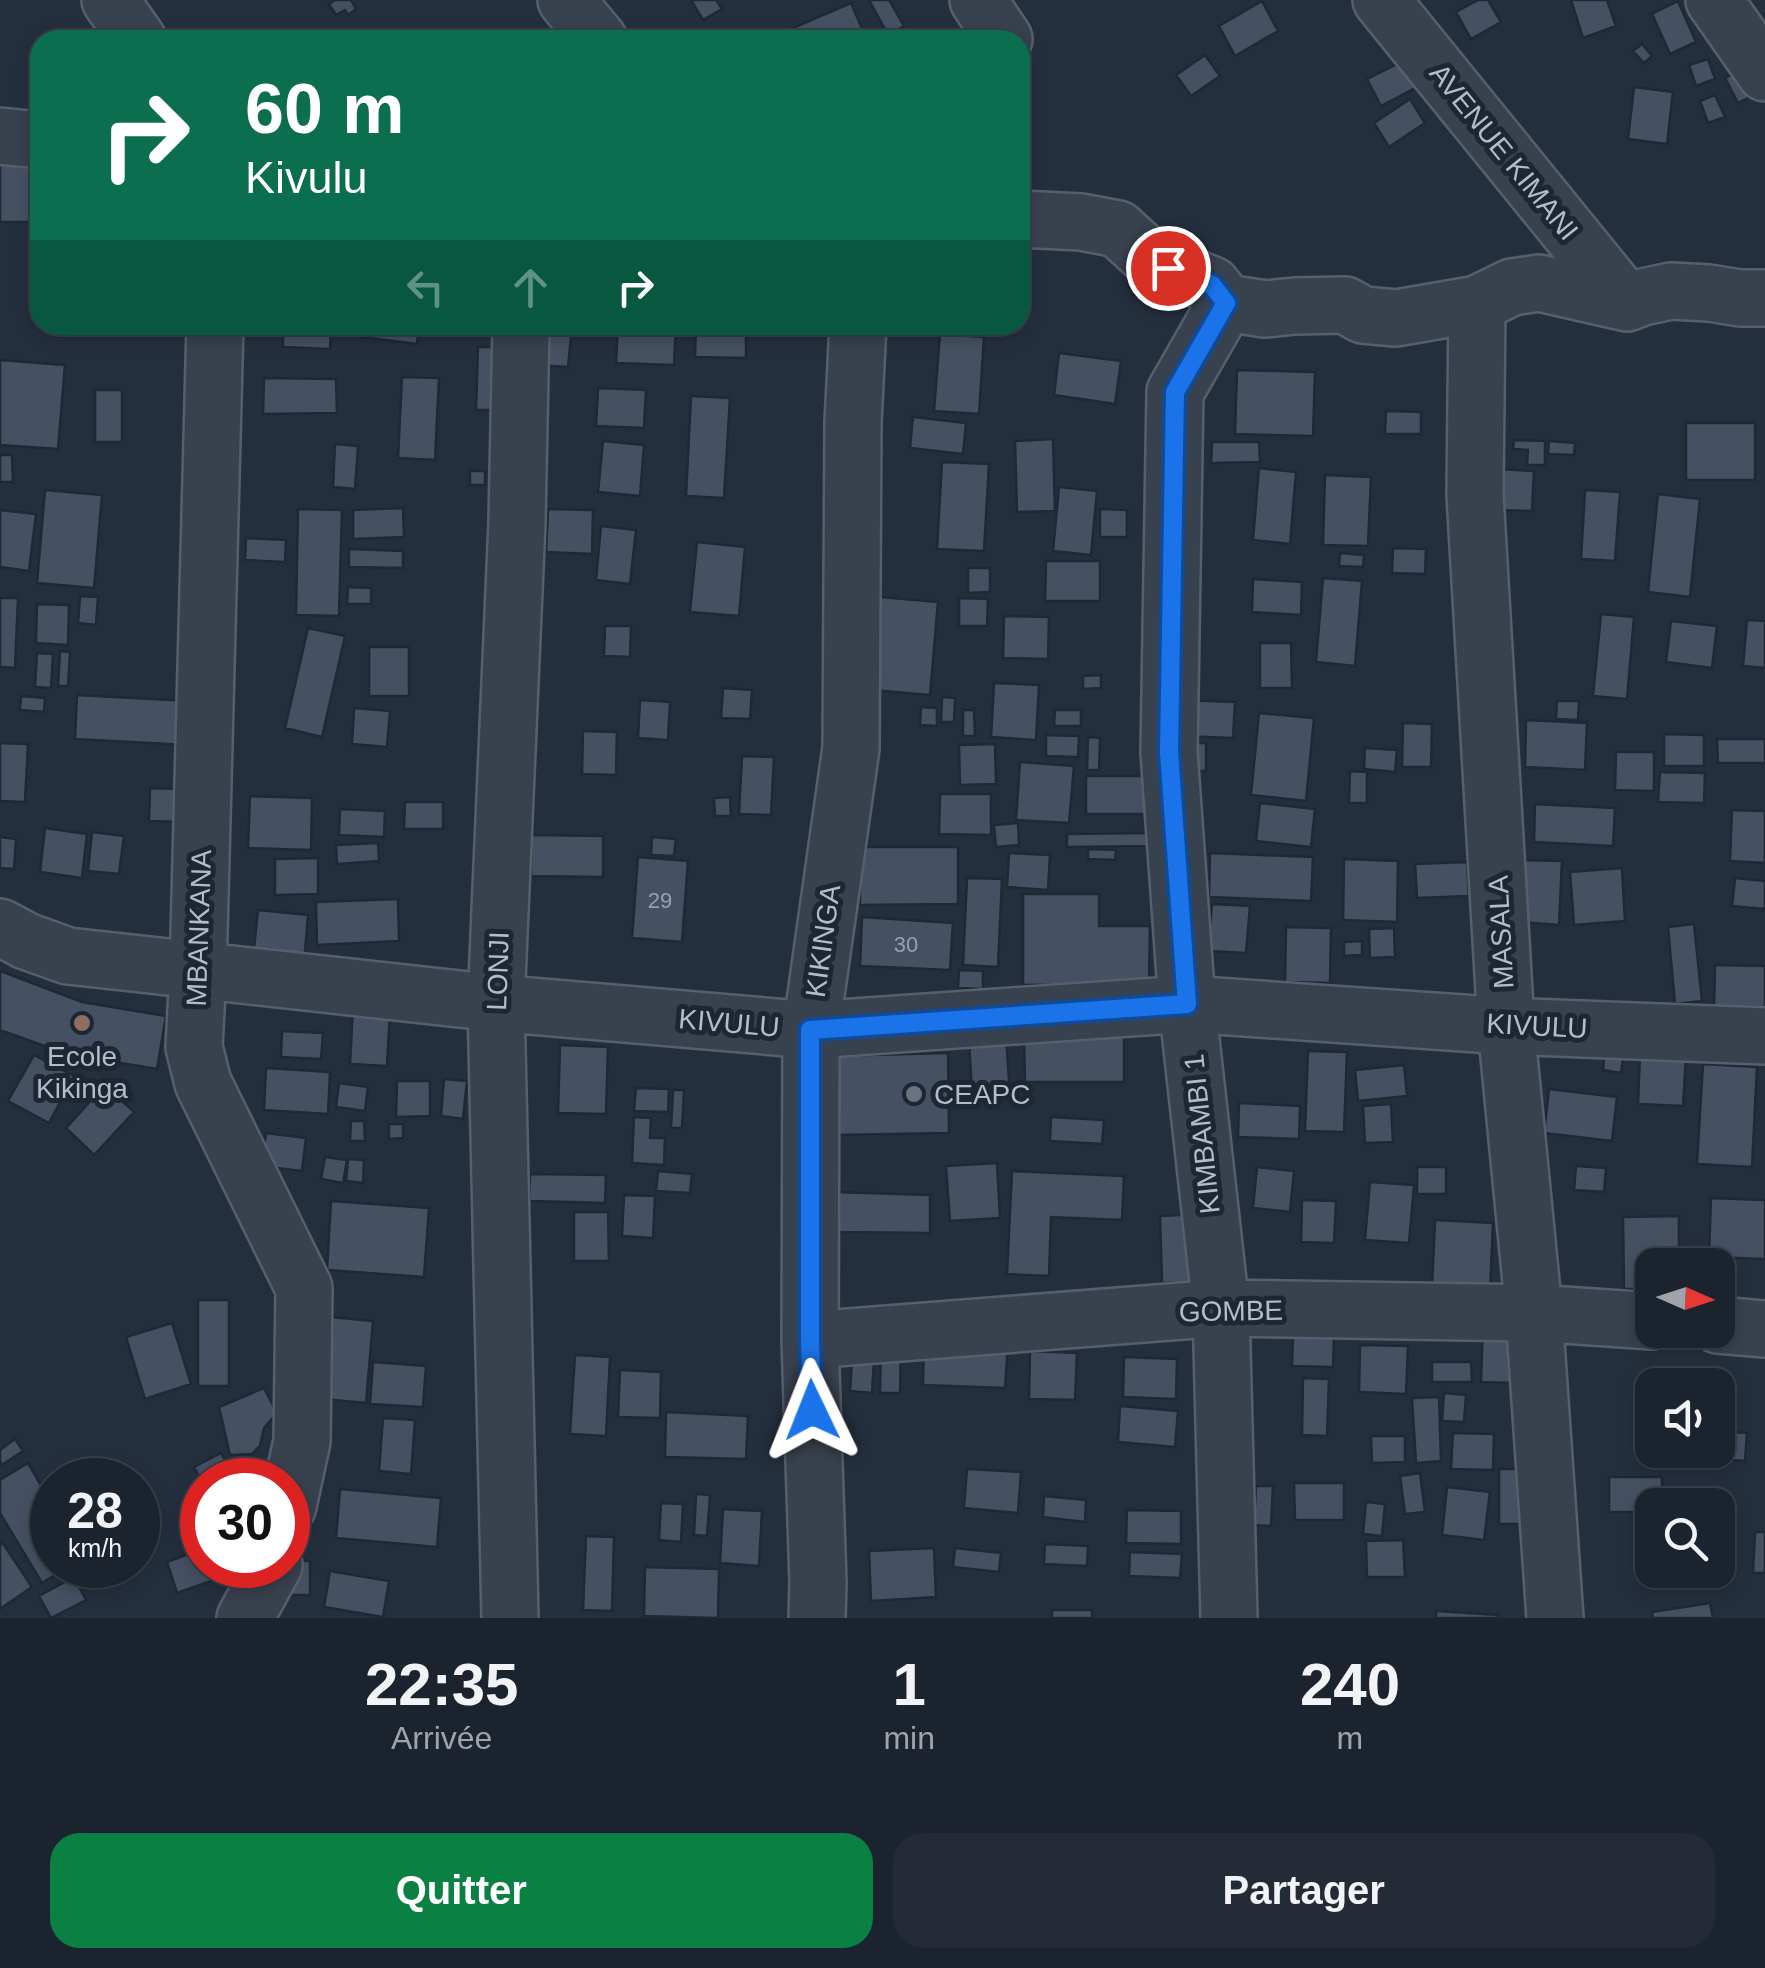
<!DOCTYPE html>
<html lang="fr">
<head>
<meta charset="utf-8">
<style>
	:root { --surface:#1b232e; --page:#242b36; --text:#f1f3f6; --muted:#a0a4aa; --line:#39404a; --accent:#0b8043 }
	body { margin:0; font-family:Helvetica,sans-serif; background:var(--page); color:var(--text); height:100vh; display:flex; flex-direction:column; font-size:38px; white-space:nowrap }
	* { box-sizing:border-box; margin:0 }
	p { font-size:32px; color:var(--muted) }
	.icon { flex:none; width:55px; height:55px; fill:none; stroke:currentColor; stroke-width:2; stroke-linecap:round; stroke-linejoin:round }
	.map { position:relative; height:1618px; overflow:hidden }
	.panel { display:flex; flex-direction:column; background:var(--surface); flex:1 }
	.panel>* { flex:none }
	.hud { position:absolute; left:30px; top:30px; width:1000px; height:305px; border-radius:30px; box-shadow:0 5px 15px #0003,0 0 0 2px var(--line); background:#0b6e4f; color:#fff; overflow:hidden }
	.needle { width:65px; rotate:93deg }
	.fabs { position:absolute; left:1635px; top:1248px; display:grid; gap:20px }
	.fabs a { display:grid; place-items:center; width:100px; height:100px; border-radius:20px; background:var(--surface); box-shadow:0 5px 15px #0003,0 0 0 2px var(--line); font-size:50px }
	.speed { position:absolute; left:30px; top:1458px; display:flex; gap:20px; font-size:50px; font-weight:700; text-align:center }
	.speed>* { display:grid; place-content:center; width:130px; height:130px; border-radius:50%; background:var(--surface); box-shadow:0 5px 15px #0003,0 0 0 2px var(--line); line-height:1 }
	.speed small { font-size:25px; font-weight:400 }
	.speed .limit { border:15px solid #d22; background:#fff; color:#111 }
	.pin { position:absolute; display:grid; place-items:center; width:85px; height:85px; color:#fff; margin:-42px; border:5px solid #fff; border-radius:50%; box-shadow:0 2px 10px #0007 }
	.me { position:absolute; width:110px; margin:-55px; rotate:358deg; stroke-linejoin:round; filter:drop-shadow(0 0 8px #0008) }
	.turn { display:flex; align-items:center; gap:35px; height:210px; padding:0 50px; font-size:45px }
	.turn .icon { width:130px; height:130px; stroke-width:2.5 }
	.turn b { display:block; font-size:70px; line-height:85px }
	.lanes { display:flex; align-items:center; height:95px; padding:0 50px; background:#0003; justify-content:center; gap:50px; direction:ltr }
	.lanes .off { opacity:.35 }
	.eta { display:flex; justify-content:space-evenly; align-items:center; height:170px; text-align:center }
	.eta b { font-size:60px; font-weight:600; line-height:70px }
	.button { display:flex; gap:20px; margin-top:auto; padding:20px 50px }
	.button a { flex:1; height:115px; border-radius:30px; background:var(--accent); color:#fff; font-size:40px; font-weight:600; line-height:115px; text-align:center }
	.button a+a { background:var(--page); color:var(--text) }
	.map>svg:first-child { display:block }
	.building { fill:#455162; stroke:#1f2835; stroke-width:2.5 }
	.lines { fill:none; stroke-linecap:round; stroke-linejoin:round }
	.minor-casing { stroke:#565f6c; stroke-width:60 }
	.minor { stroke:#38414e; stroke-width:55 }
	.route-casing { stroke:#114b97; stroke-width:25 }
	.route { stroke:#1a73e8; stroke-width:18 }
	.education-dot { fill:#8d6e63; stroke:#1d2633; stroke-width:4 }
	.worship-dot { fill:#6b7280; stroke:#1d2633; stroke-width:4 }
	.labels { text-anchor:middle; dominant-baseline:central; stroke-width:10; stroke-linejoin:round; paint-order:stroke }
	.number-label { font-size:22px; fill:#98a1af }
	.street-label { font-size:28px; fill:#b4bcc9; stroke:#1d2633 }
	.poi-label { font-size:28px; fill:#b4bcc9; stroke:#1d2633 }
</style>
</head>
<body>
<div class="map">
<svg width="1765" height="1618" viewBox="0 0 1765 1618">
	<rect width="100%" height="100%" fill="#242f3e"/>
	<path class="building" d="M335 0H351L356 9 348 15 345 10 336 15 329 4Z
		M691 0H716L722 9 703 20Z
		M869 0H889L904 26 888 35Z
		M1478 0H1488L1501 22 1471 39 1456 12Z
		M1571 0H1607L1616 26 1583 38Z
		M1262 1 1278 31 1235 56 1219 26Z
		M1678 1 1696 42 1670 54 1652 14Z
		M851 3 867 40H784L781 33Z
		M1642 44 1652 56 1644 63 1633 51Z
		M1205 55 1220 76 1191 96 1176 75Z
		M1708 59 1715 79 1696 86 1689 65Z
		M1401 62 1415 88 1381 106 1367 79Z
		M1744 68 1757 94 1738 103 1725 78Z
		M1634 87 1673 92 1667 144 1628 139Z
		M1715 95 1725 117 1708 123 1700 101Z
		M1410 99 1425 123 1389 147 1374 123Z
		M0 163H40V222H0Z
		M283 325H331L330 349 283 347Z
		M362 325H419L417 344 361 337Z
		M538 325 572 326 568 367 535 365Z
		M618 325H676L674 365 616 363Z
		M696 325H746V358L695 357Z
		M940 334 984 337 979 414 934 411Z
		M478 347H504L503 410H476Z
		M1059 353 1121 361 1115 404 1054 395Z
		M0 360 65 365 58 449 0 445Z
		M1237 370 1315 372 1313 436 1235 434Z
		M402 377 439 378 435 460 398 458Z
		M264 378 336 379 337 413 263 414Z
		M598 388 646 390 644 428 596 426Z
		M95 390H122V442H95Z
		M691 396 730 398 724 498 686 496Z
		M1386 411 1421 412V434H1385Z
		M913 417 966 423 963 454 910 448Z
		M1686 423H1755V480H1686Z
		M1053 439 1055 511 1017 512 1015 441Z
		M1514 440 1545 441V465H1527L1528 450 1513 449Z
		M603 441 644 445 640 496 598 492Z
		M1549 441 1575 443 1574 455 1548 454Z
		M1212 442H1259L1260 462 1211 463Z
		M335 444 358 446 355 489 333 487Z
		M0 455H12L13 482H0Z
		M942 462 989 464 984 551 937 549Z
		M1259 468 1296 472 1290 544 1253 540Z
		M1496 469 1534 471 1532 511 1495 510Z
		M470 471H485V485H470Z
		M1325 475 1371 477 1368 546 1323 545Z
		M1059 487 1097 491 1091 555 1053 551Z
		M45 490 102 495 94 588 37 583Z
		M1585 490 1620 492 1615 561 1581 559Z
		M1658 494 1700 499 1690 597 1648 592Z
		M403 508 404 537 353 539V510Z
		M298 509 342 510 339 616 296 615Z
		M548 509 593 510 592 554 546 552Z
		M1100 509 1127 510V537H1100Z
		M0 510 36 514 29 571 0 567Z
		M601 526 636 530 630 584 596 580Z
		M246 538 286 540 285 562 245 560Z
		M697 542 745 547 739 616 690 612Z
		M1393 548 1426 549 1425 574 1392 573Z
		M349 549 403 551V568L349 567Z
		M1340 553 1364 555 1363 567 1339 566Z
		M1046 561H1100V601H1045Z
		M968 568H990V592L968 593Z
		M1323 578 1362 581 1355 666 1316 662Z
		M1253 579 1302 582 1301 615 1252 612Z
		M348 587 371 588V604H347Z
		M80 596 98 597 96 625 78 623Z
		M880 597 938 602 930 695 873 690Z
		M0 598H18L15 668 0 667Z
		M959 598 988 599 987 626H959Z
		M37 604 69 605 68 645 36 643Z
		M1601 614 1634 617 1627 699 1593 696Z
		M1004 616 1049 617 1048 659 1003 658Z
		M1747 620 1765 621V668L1743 666Z
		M1671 621 1717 626 1712 668 1666 662Z
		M605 626H631L630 657 604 656Z
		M308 628 345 636 322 737 285 728Z
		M1260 643H1291L1292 688H1260Z
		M369 647H409V696H369Z
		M60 651 70 652 68 686H58Z
		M37 653 53 654 51 688 35 687Z
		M1101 675V688L1083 689V676Z
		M994 683 1039 685 1036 740 991 737Z
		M723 688 752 690 750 719 721 718Z
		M77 695 189 701 187 745 75 739Z
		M21 696 45 698 44 712 20 710Z
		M942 697 955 698 954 722H941Z
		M640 700 670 702 668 740 638 738Z
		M1180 700 1235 702 1233 738 1179 736Z
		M1557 701H1579L1578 720 1556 719Z
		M921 707 937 708V726L920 725Z
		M354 708 390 711 387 747 352 744Z
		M963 710H974L975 736H963Z
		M1055 710H1081V726H1054Z
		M1259 713 1314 718 1306 801 1251 795Z
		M1526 720 1587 723 1585 770 1525 767Z
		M1403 723 1432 724 1431 767H1402Z
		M583 731 617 732 616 775 582 774Z
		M1664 734 1704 735V766H1664Z
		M1046 735 1079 736 1078 757 1046 756Z
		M1088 737 1100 738 1099 770H1087Z
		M1717 739H1765V763H1718Z
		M0 743 28 744 25 802 0 801Z
		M1187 743H1206V771H1186Z
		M995 744 996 784 960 785 959 745Z
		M1365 748 1397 750 1395 772 1364 769Z
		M1616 752H1654V791L1615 790Z
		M742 756 774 757 771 815 739 814Z
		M1020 762 1074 766 1069 823 1016 820Z
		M1350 771 1367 772V803H1349Z
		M1660 772 1705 773 1704 803 1658 802Z
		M1086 776H1146L1147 814H1086Z
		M150 788 184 789 183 822 149 821Z
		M940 794H991V835L939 834Z
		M250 796 312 798 311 850 248 848Z
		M730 797 731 816H715L714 798Z
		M405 802H443V829H404Z
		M1260 803 1315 809 1311 847 1256 841Z
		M1535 804 1615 808 1613 846 1534 842Z
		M340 809 385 811 384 837 339 835Z
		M1732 810 1765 811V863L1730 861Z
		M1018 823 1019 845 996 847 994 825Z
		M45 828 87 834 82 878 40 872Z
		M92 832 124 836 119 874 88 871Z
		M1152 833V846L1067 847V834Z
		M531 835 603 836V877L531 876Z
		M0 837 16 839 14 869 0 868Z
		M652 837 676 839 674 856 651 855Z
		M378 843 379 861 337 864 336 845Z
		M860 847H958V904L860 905Z
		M1088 849 1116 850 1115 860 1088 859Z
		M1009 853 1050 855 1048 890 1007 887Z
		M1210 853 1313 857 1311 901 1209 897Z
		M638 857 688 861 682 942 632 938Z
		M318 858V894L275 895V859Z
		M1344 859 1398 861 1397 922 1343 920Z
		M1521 860 1562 861 1559 925 1519 922Z
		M1467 862 1469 896 1417 898 1415 864Z
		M1622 868 1625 921 1574 925 1570 872Z
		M967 878 1002 879 998 967 963 965Z
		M1735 878 1765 881V909L1732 906Z
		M1023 894H1099V926H1150L1149 984 1023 985Z
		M398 899 399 941 317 945 316 902Z
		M1212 904 1250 906 1246 953 1208 951Z
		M258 910 308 915 304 963 253 957Z
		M862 917 953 923 950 970 860 966Z
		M1694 924 1702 1001 1675 1004 1668 927Z
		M1286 927 1331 928 1330 983 1285 982Z
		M1394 928 1395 957 1370 958 1369 929Z
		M1362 941V955L1344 956V942Z
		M1715 965 1765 966V1013L1714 1011Z
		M959 970 983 971V989L958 988Z
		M0 971 82 1002 166 1016 157 1069 67 1054 0 1030Z
		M353 1008 390 1010 387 1066 350 1064Z
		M282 1031 323 1033 321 1059 281 1057Z
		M1024 1036H1124V1082H1025Z
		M1006 1038 1010 1093 972 1094 969 1039Z
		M560 1045 608 1047 606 1114 558 1113Z
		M1605 1050 1624 1051 1621 1073 1603 1070Z
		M1308 1051 1347 1052 1344 1132 1305 1131Z
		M948 1053 949 1133 833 1135 831 1056Z
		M1640 1054 1686 1057 1683 1106 1638 1104Z
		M34 1055 74 1076 49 1123 8 1101Z
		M1703 1064 1757 1067 1752 1167 1697 1164Z
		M1404 1065 1407 1096 1358 1101 1355 1070Z
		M266 1068 330 1072 328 1114 264 1110Z
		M444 1079 467 1081 463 1119 441 1116Z
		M397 1081H430V1116L396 1117Z
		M339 1083 368 1087 365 1111 336 1107Z
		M105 1085 134 1112 94 1155 66 1128Z
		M636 1088 669 1089 668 1112 634 1111Z
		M1549 1089 1617 1097 1612 1141 1544 1133Z
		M673 1090H684L682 1128H671Z
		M1239 1103 1300 1106 1299 1139 1238 1137Z
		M1391 1104 1393 1142 1365 1143 1363 1106Z
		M634 1117 651 1118 650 1138H665L664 1165 632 1163Z
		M1051 1117 1104 1120 1102 1144 1050 1141Z
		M351 1121H364L365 1141H350Z
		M389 1124H403V1138L389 1139Z
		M266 1133 306 1138 302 1171 261 1166Z
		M325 1157 347 1160 343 1183 321 1179Z
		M348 1159 364 1160 363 1183 346 1181Z
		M997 1163 1000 1218 950 1221 946 1166Z
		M1576 1166 1606 1168 1604 1192 1574 1190Z
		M1257 1167 1294 1171 1290 1212 1253 1208Z
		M1417 1167H1446V1194H1417Z
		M658 1171 692 1174 690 1193 656 1191Z
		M1012 1171 1124 1176 1122 1220 1051 1217 1049 1276 1007 1274Z
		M530 1174 606 1175 605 1203 529 1201Z
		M1370 1182 1414 1185 1409 1243 1365 1240Z
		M834 1192 930 1195V1233L833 1232Z
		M624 1195 655 1196 653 1238 622 1236Z
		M1711 1198 1765 1200V1259L1709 1257Z
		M1302 1200 1336 1201 1334 1243 1301 1242Z
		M331 1201 429 1208 424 1277 327 1270Z
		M574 1212H608L609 1261H574Z
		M1199 1214 1201 1282 1162 1283 1160 1216Z
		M1679 1216V1265H1652V1289H1624L1623 1217Z
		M1435 1220 1493 1223 1490 1291 1432 1289Z
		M198 1300H229V1386H198Z
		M320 1316 373 1321 366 1403 312 1398Z
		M1483 1320 1516 1321 1515 1383 1481 1382Z
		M172 1323 191 1384 145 1399 126 1337Z
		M1293 1336H1334L1333 1367 1292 1366Z
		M924 1340 1008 1344 1005 1388 923 1385Z
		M853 1342 875 1344 872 1393 850 1391Z
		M881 1343 901 1344 900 1393H880Z
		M1360 1345 1408 1346 1406 1394 1359 1392Z
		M1030 1351 1077 1353 1075 1400 1029 1399Z
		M575 1355 610 1357 606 1436 570 1434Z
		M1124 1357 1177 1359 1176 1399 1123 1397Z
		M373 1362 426 1366 423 1407 370 1404Z
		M1432 1362H1471L1472 1382H1432Z
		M620 1370 661 1372 660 1418 618 1417Z
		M1303 1378 1329 1379 1327 1436 1302 1435Z
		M264 1388 277 1413 264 1428 260 1446 252 1454 230 1455 219 1407Z
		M1444 1393 1466 1395 1464 1422 1442 1421Z
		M1439 1397 1441 1461 1416 1463 1412 1398Z
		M1120 1406 1178 1411 1175 1447 1118 1442Z
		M666 1412 748 1416 746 1459 665 1457Z
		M383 1418 415 1420 411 1474 379 1471Z
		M1719 1431 1747 1433 1745 1461 1718 1459Z
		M1453 1433 1494 1434 1493 1470 1451 1469Z
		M1371 1436H1405V1462L1372 1463Z
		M15 1439 23 1451 2 1465 0 1461V1450Z
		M221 1453 232 1473 219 1480 202 1481 194 1467Z
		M28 1463 52 1504V1565H71L42 1583 0 1513V1480Z
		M967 1469 1021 1472 1018 1513 964 1508Z
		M1499 1469H1522V1524H1499Z
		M1420 1473 1425 1512 1405 1514 1400 1476Z
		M1609 1477H1662V1505H1652V1512H1609Z
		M1294 1483H1344V1520H1295Z
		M1256 1486H1273L1271 1526 1254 1525Z
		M1447 1487 1490 1492 1484 1540 1442 1535Z
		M340 1489 441 1498 437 1547 336 1538Z
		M696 1494 710 1495 707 1536 694 1535Z
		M1044 1496 1086 1500 1085 1522 1043 1517Z
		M1366 1502 1385 1504 1382 1536 1363 1534Z
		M661 1503 683 1504 681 1542 659 1540Z
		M723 1509 762 1511 759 1566 720 1563Z
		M1127 1510 1181 1511V1544L1126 1543Z
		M1755 1532H1765V1573H1753Z
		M586 1536 614 1537 612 1611 583 1610Z
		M1403 1540 1405 1577H1367L1366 1541Z
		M2 1542 32 1587 0 1609V1544Z
		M1045 1544 1088 1546 1087 1566 1044 1564Z
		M934 1548 936 1597 871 1601 869 1551Z
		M955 1548 1001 1553 999 1572 953 1567Z
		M202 1549V1565H257L177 1593 167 1562Z
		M1130 1552 1182 1554 1180 1578 1129 1576Z
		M288 1561H310V1595H281Z
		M645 1567 719 1569 718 1618 644 1616Z
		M1659 1570H1706V1579L1659 1577Z
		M330 1571 389 1581 383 1617 324 1607Z
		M74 1577 86 1600 51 1618 39 1596Z
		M1710 1603 1713 1618H1653L1652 1612Z
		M1052 1610H1092V1618H1052Z
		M1436 1611 1498 1615 1497 1618H1436Z"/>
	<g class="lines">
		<defs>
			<path id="minor" d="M110 0 138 40
				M566 0 599 40
				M978 0 1004 39
				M1381 0 1627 303
				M1714 0 1765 73
				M0 136 40 140
				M1020 219 1081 222 1118 229 1153 261 1212 285 1226 303 1265 309 1295 306 1345 305 1363 315 1396 318 1477 304 1512 287 1539 283 1627 303 1643 297 1671 291 1709 293 1740 298H1765
				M1226 303 1175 392 1169 752 1187 1004 1221 1308 1229 1618
				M1477 304 1475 495 1506 1026 1534 1313 1555 1618
				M215 325 198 972 194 1047 203 1083 304 1288 302 1441 288 1506
				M0 927 26 941 68 956 496 1003 811 1030 1187 1004 1506 1026 1765 1036
				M1718 1325 1765 1329
				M810 1340 1221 1308 1534 1313 1652 1321
				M245 1618 274 1565
				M510 1618 496 1003 517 522 521 325
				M817 1618 818 1583 810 1340 811 1030 851 748 853 422 858 325"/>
		</defs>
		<use href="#minor" class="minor-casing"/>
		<use href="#minor" class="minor"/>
	</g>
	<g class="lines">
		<defs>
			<path id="route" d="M812 1410 810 1340V1030L1187 1004 1169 752 1175 392 1226 303 1212 285 1168 268"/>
		</defs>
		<use href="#route" class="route-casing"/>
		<use href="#route" class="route"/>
	</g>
	<circle class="education-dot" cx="82" cy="1023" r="10"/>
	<circle class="worship-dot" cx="914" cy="1094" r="10"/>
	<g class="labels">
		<g class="number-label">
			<text x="660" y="900">29</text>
			<text x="906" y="944">30</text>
		</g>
		<g class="street-label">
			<text transform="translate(1504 152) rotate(51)">AVENUE KIMANI</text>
			<text transform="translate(199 928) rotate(-88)">MBANKANA</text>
			<text transform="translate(1501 932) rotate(-93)">MASALA</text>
			<text transform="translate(823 941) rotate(-82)">KIKINGA</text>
			<text transform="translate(498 971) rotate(-88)">LONJI</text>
			<text transform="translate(729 1023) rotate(5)">KIVULU</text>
			<text transform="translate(1537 1026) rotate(3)">KIVULU</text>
			<text transform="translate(1202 1134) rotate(-96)">KIMBAMBI 1</text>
			<text transform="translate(1231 1311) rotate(-1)">GOMBE</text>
		</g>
		<g class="poi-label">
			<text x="82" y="1056">Ecole<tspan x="82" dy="32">Kikinga</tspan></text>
			<text x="934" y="1094" text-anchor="start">CEAPC</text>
		</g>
	</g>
</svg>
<div class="fabs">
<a><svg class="needle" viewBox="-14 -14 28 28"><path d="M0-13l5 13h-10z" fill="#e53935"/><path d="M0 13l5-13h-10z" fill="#a0a4aa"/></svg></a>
<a><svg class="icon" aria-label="sound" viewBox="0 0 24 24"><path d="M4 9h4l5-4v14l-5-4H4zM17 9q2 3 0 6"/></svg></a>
<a><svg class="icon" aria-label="search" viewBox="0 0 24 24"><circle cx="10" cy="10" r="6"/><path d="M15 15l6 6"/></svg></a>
</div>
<div class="speed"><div>28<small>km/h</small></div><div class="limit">30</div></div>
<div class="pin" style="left:1168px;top:268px;background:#d93025"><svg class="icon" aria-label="arrive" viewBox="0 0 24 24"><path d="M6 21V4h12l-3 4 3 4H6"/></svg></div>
<svg class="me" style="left:812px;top:1410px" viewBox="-20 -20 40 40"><path d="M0-17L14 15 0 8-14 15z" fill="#1a73e8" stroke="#fff" stroke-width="4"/></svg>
<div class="hud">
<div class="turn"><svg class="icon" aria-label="right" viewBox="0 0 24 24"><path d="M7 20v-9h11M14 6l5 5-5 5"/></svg><div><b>60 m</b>Kivulu</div></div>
<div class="lanes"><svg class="icon off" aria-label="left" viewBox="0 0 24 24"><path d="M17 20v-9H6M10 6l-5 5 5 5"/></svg><svg class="icon off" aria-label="ahead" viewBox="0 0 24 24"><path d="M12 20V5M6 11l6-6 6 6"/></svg><svg class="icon" aria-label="right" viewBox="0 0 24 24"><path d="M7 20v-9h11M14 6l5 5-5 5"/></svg></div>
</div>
</div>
<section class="panel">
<div class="eta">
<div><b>22:35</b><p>Arrivée</p></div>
<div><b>1</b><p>min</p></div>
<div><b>240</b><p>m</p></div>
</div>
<div class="button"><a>Quitter</a><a>Partager</a></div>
</section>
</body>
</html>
